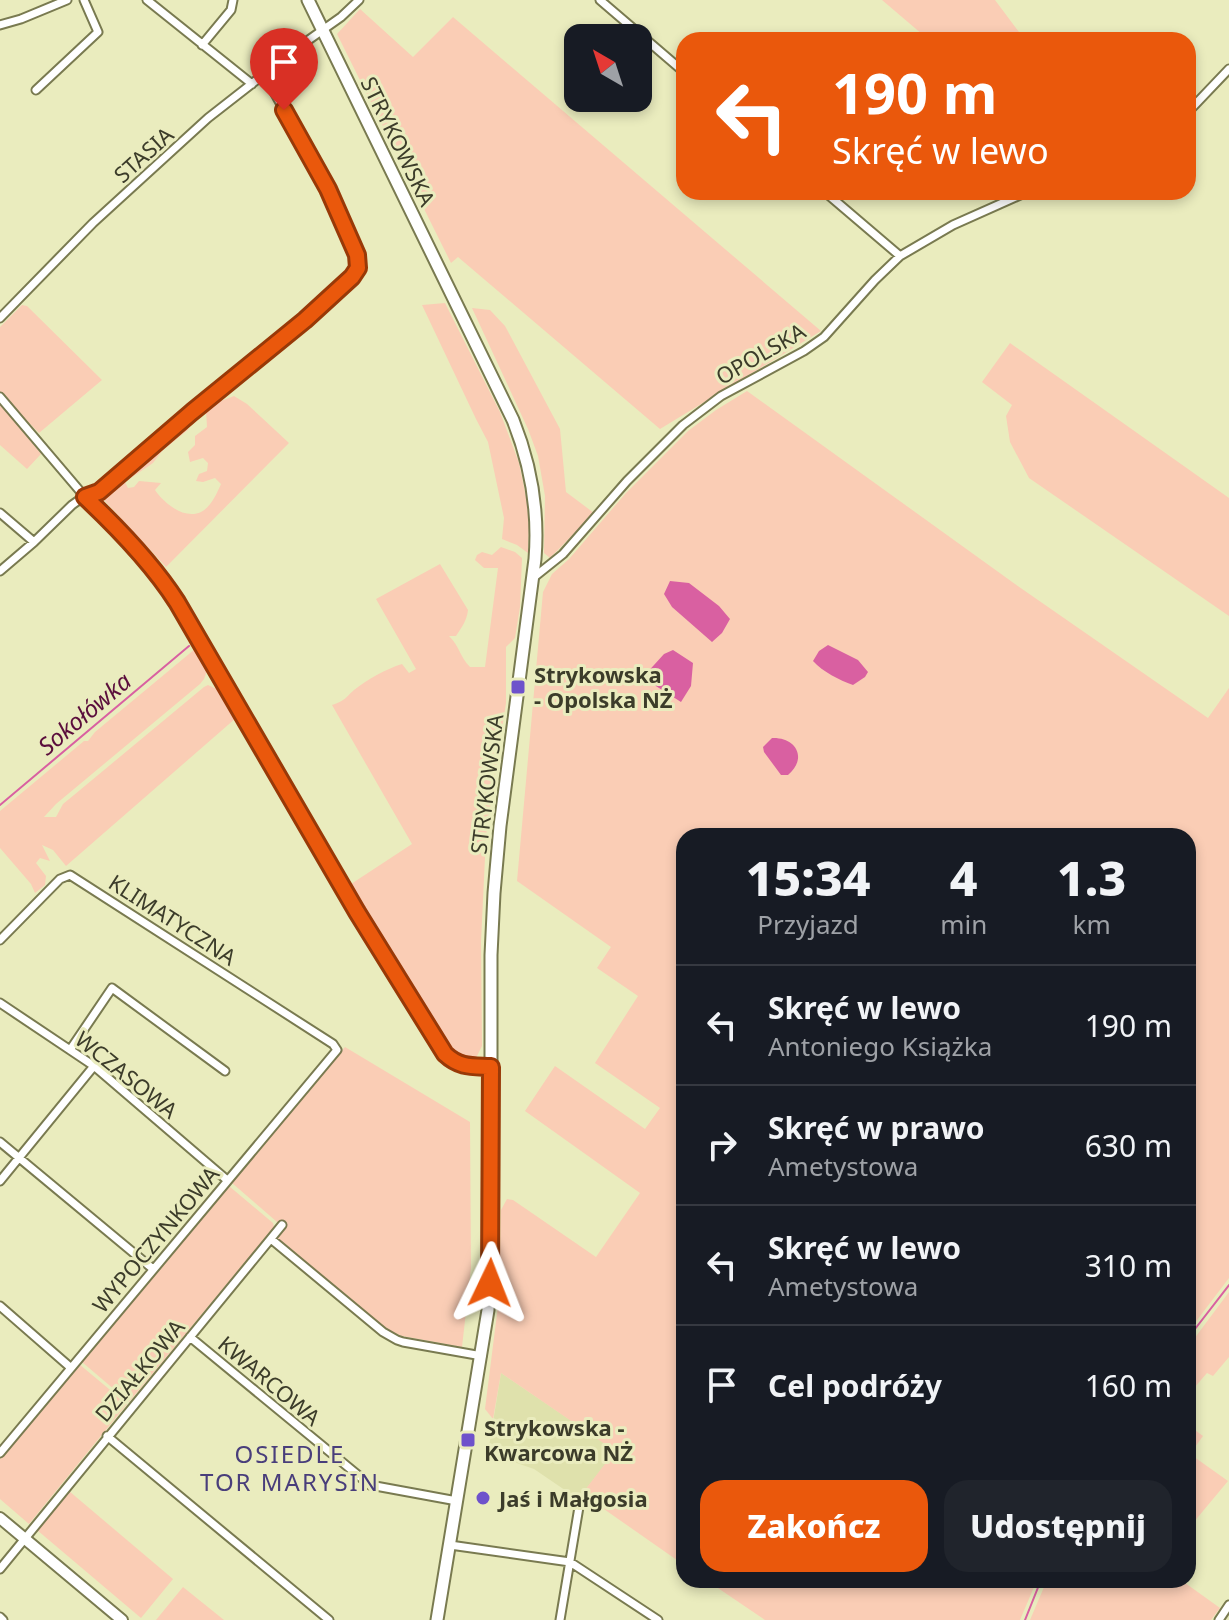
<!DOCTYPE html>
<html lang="pl">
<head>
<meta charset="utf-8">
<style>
	:root { --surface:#171b24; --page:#20242c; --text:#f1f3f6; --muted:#9ea1a6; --line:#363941; --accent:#ea580c }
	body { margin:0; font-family:"Noto Sans",sans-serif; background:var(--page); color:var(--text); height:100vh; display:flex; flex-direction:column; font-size:30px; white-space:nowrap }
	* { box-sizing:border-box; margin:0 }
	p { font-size:26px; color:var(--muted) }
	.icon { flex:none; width:44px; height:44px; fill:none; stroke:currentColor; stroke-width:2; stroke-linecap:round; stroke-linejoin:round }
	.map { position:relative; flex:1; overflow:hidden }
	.side { position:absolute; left:676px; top:828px; width:520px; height:760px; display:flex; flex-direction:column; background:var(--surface); border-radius:24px; box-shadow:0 4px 12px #0003 }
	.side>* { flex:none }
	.banner { position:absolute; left:676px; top:32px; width:520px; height:168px; border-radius:24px; box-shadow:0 4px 12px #0003; background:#ea580c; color:#fff; overflow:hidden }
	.needle { width:52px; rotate:321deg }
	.controls { position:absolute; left:564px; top:24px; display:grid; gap:16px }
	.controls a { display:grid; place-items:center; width:88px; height:88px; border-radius:16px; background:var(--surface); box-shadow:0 4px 12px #0003; font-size:40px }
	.pin { position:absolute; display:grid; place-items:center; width:68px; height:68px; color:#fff; margin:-82px -34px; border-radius:50% 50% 50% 0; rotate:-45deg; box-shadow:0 0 8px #0007 }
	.pin .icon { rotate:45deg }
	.me { position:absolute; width:88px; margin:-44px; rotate:2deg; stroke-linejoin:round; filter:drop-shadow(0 0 6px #0008) }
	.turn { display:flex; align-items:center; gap:28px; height:168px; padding:0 24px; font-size:36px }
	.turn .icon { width:104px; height:104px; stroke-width:2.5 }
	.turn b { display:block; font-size:56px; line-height:68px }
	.eta { display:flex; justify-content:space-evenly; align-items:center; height:136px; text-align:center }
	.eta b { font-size:48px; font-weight:800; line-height:56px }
	.primary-button { display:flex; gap:16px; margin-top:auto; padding:16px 24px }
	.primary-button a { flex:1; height:92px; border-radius:24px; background:var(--accent); color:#fff; font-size:32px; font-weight:800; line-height:92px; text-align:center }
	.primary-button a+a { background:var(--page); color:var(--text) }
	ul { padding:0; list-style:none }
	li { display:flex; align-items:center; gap:24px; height:120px; padding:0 24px; border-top:2px solid var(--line) }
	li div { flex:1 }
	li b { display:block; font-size:30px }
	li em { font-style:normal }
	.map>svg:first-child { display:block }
	.built { fill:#dfe1ac }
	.green { fill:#facdb5 }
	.water { fill:#d960a1 }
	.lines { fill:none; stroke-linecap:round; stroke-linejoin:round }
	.stream { stroke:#d960a1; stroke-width:2 }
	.street-casing { stroke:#797a50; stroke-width:11 }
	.secondary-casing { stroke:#797a50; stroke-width:14 }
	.primary-casing { stroke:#797a50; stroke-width:15 }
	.street { stroke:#fff; stroke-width:7 }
	.secondary { stroke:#fff; stroke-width:10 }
	.primary { stroke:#fff; stroke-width:11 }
	.route-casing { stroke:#983908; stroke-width:20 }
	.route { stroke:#ea580c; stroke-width:14 }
	.poi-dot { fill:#6e52cb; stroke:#eaecbe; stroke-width:3 }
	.labels { text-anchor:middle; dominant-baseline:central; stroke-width:6; stroke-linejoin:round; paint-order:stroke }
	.street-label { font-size:22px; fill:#3c3c2a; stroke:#eaecbe }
	.poi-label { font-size:22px; font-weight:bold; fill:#3c3c2a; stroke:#eaecbe; text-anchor:start }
	.water-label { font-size:24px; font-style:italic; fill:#5b0e3c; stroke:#eaecbe }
	.neighbourhood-label { font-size:24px; letter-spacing:2px; fill:#493e7b; stroke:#eaecbe }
</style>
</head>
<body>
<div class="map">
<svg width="1229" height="1620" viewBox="0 0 1229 1620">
	<rect width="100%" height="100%" fill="#eaecbe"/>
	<path class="built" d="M501 1373 616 1451 578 1499 534 1469 488 1453Z"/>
	<path class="green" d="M882 0H995L1025 40H929Z
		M360 9 413 57 453 17 821 331 660 429 458 257 451 263 337 34Z
		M445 303 500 412 519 463 527 502 529 526 528 553 517 545 502 539 504 518 488 442 476 419 422 305Z
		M22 305 27 306 102 380 39 433 0 393V327Z
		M472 308 490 310 505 326 560 429 566 492 594 513 550 558 544 553 545 496 538 456 528 429Z
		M1010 343 1229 498V616L1029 478 1010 442 1006 416 1012 405 982 382Z
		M747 391 1015 584 1208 718 1229 688V1278L1188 1332V836H684V1565L591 1500 578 1499 615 1451 501 1373 493 1419 485 1409 499 1298 501 1210 507 1199 513 1200 596 1257 640 1193 525 1111 555 1066 645 1129 660 1108 595 1063 638 996 597 968 611 947 517 881 543 592 552 574 569 559 626 493 688 431 716 410Z
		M234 396 247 404 289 443 166 567 104 500V495L184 430 189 429 162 451 153 463 125 482 128 488 134 487 139 481 161 483 155 490C164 503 184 520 201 512 211 507 217 493 221 484L215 478 203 482 196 481 199 474 207 471 208 463 203 458 190 462 188 452 195 445V436L207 427 206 410 216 403Z
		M0 402 41 454 27 469 0 445Z
		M501 547 515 552 522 558 520 607 515 638 506 647V703L486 836 481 942 482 1046 477 1056 467 1060 457 1056 448 1046 348 886 412 844 332 705C345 701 345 698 354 690 368 679 386 669 402 664L409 673 416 669 376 599 440 564 468 610C467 620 462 627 456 636H449C460 647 460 657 470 667H485L498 568H484L475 560 477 555 482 552 492 555Z
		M195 649 208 668 204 679 200 684 56 804 44 817H56L63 804 74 795 204 687 208 685 221 691 236 718 66 866 53 850 42 845 50 861 40 858 36 863 46 876 45 885 35 893 31 884 0 848V811L84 741H88L95 732Z
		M345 1047 470 1122 471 1268 462 1347 402 1336 387 1330 276 1238 284 1228 232 1183Z
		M229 1186 273 1223 274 1227 129 1402 82 1362Z
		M1229 1292V1357L1213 1376 1207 1373 1188 1395V1347Z
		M79 1364 127 1404 29 1524 0 1499V1459Z
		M1188 1425 1203 1436 1190 1454 1228 1481 1188 1529Z
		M69 1491 173 1579 141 1618 37 1530Z
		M706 1580H1037L1020 1620H765Z
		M1047 1580H1181L1220 1608 1211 1620H1030Z
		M183 1587 224 1620H156Z"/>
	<path class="water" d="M670 581 689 583 719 606 730 619 722 633 712 642 672 607 664 594Z
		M828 645 858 660 868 672 865 677 853 685C839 680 823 672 813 661L819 651Z
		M673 650 693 663 691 686 681 702 648 681 644 676 664 654Z
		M772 738C796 737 808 758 788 775H781L764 752 763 747Z"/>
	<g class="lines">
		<path class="stream" d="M0 805 189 646
			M1188 1338 1229 1285
			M1025 1620 1041 1580"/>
		<defs>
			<path id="street" d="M147 0 252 84
				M600 0 684 72
				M0 25 21 19 67 0
				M202 45 231 10 233 0
				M36 90 98 32 84 0
				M1188 112 1229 69
				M825 192 900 256
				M0 318 93 223 208 118 300 46 341 17 359 0
				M0 397 85 497 117 527 169 590 188 619 372 937 445 1054C459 1067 473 1066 491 1067
				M0 513 34 542
				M0 571 34 542 72 505 79 500 99 492 305 320 352 277 358 268 357 255 328 189 264 74
				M533 578 563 554 627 481 683 425 721 396 804 351 824 337 875 280 900 256 953 225 1027 192
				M0 940 60 879 70 875 333 1044 337 1050 0 1453
				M0 1003 94 1066 227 1180
				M70 1050 112 988 225 1071
				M0 1142 153 1269
				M0 1181 94 1066
				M271 1239 383 1332 397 1340 403 1342 482 1356
				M0 1306 70 1367
				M190 1337 370 1485 457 1501
				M107 1436 329 1620
				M450 1545 570 1562 658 1620
				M0 1569 282 1225
				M0 1617 3 1620
				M560 1620 579 1507
				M1219 1620 1229 1605"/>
			<path id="secondary" d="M0 1518 122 1620"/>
			<path id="primary" d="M308 0 513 420C531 465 539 510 535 559L500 826 494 893 491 955V1234L488 1310 437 1620"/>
		</defs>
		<use href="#street" class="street-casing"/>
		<use href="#secondary" class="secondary-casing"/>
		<use href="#primary" class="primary-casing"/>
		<use href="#street" class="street"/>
		<use href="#secondary" class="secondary"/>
		<use href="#primary" class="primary"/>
	</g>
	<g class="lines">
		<defs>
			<path id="route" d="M284 110 328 189 357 255 358 268 352 277 305 320 192 412 99 492 85 497C119 529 152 563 177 602L357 912 445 1054C460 1068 472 1066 491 1067L490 1283"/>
		</defs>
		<use href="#route" class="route-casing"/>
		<use href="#route" class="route"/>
	</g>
	<g class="poi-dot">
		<rect x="510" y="679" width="16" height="16" rx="4"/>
		<rect x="460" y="1432" width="16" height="16" rx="4"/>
		<circle cx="483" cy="1498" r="8"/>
	</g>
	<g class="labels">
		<g class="street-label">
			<text transform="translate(399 141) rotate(64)">STRYKOWSKA</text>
			<text transform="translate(143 154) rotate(-42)">STASIA</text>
			<text transform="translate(760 353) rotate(-30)">OPOLSKA</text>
			<text transform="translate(486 784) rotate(-83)">STRYKOWSKA</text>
			<text transform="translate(173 919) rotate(33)">KLIMATYCZNA</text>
			<text transform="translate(127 1074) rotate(39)">WCZASOWA</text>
			<text transform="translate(155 1239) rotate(-50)">WYPOCZYNKOWA</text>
			<text transform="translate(139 1370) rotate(-50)">DZIAŁKOWA</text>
			<text transform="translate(270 1380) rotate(40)">KWARCOWA</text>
		</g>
		<g class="poi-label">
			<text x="534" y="674">Strykowska<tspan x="534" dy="25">- Opolska NŻ</tspan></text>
			<text x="484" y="1427">Strykowska -<tspan x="484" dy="25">Kwarcowa NŻ</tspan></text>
			<text x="499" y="1498">Jaś i Małgosia</text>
		</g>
		<g class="water-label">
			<text transform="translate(84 713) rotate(-40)">Sokołówka</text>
		</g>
		<g class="neighbourhood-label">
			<text x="290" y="1453">OSIEDLE<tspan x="290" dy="28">TOR MARYSIN</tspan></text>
		</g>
	</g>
</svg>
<div class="controls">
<a><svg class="needle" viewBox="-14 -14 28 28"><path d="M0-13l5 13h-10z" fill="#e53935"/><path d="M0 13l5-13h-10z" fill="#9ea1a6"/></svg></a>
</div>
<div class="pin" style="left:284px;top:110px;background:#d93025"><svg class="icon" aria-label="arrive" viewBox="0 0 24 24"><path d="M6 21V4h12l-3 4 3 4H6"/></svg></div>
<svg class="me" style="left:490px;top:1283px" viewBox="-20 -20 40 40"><path d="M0-17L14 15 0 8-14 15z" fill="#ea580c" stroke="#fff" stroke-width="4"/></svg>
<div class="banner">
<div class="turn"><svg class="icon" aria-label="left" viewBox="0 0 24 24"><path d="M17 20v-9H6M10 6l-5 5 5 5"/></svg><div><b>190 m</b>Skręć w lewo</div></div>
</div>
<section class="side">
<div class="eta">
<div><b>15:34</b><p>Przyjazd</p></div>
<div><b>4</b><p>min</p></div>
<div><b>1.3</b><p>km</p></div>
</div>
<ul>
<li><svg class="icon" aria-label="left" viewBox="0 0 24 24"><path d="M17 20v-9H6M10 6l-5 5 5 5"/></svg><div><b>Skręć w lewo</b><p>Antoniego Książka</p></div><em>190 m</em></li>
<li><svg class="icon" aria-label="right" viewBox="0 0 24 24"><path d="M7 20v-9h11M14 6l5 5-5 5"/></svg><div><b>Skręć w prawo</b><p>Ametystowa</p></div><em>630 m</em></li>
<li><svg class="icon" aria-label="left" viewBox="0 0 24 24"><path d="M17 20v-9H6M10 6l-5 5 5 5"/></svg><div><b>Skręć w lewo</b><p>Ametystowa</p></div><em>310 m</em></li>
<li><svg class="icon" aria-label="arrive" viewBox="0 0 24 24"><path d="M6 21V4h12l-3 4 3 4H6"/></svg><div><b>Cel podróży</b></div><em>160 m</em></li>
</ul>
<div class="primary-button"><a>Zakończ</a><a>Udostępnij</a></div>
</section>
</div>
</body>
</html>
